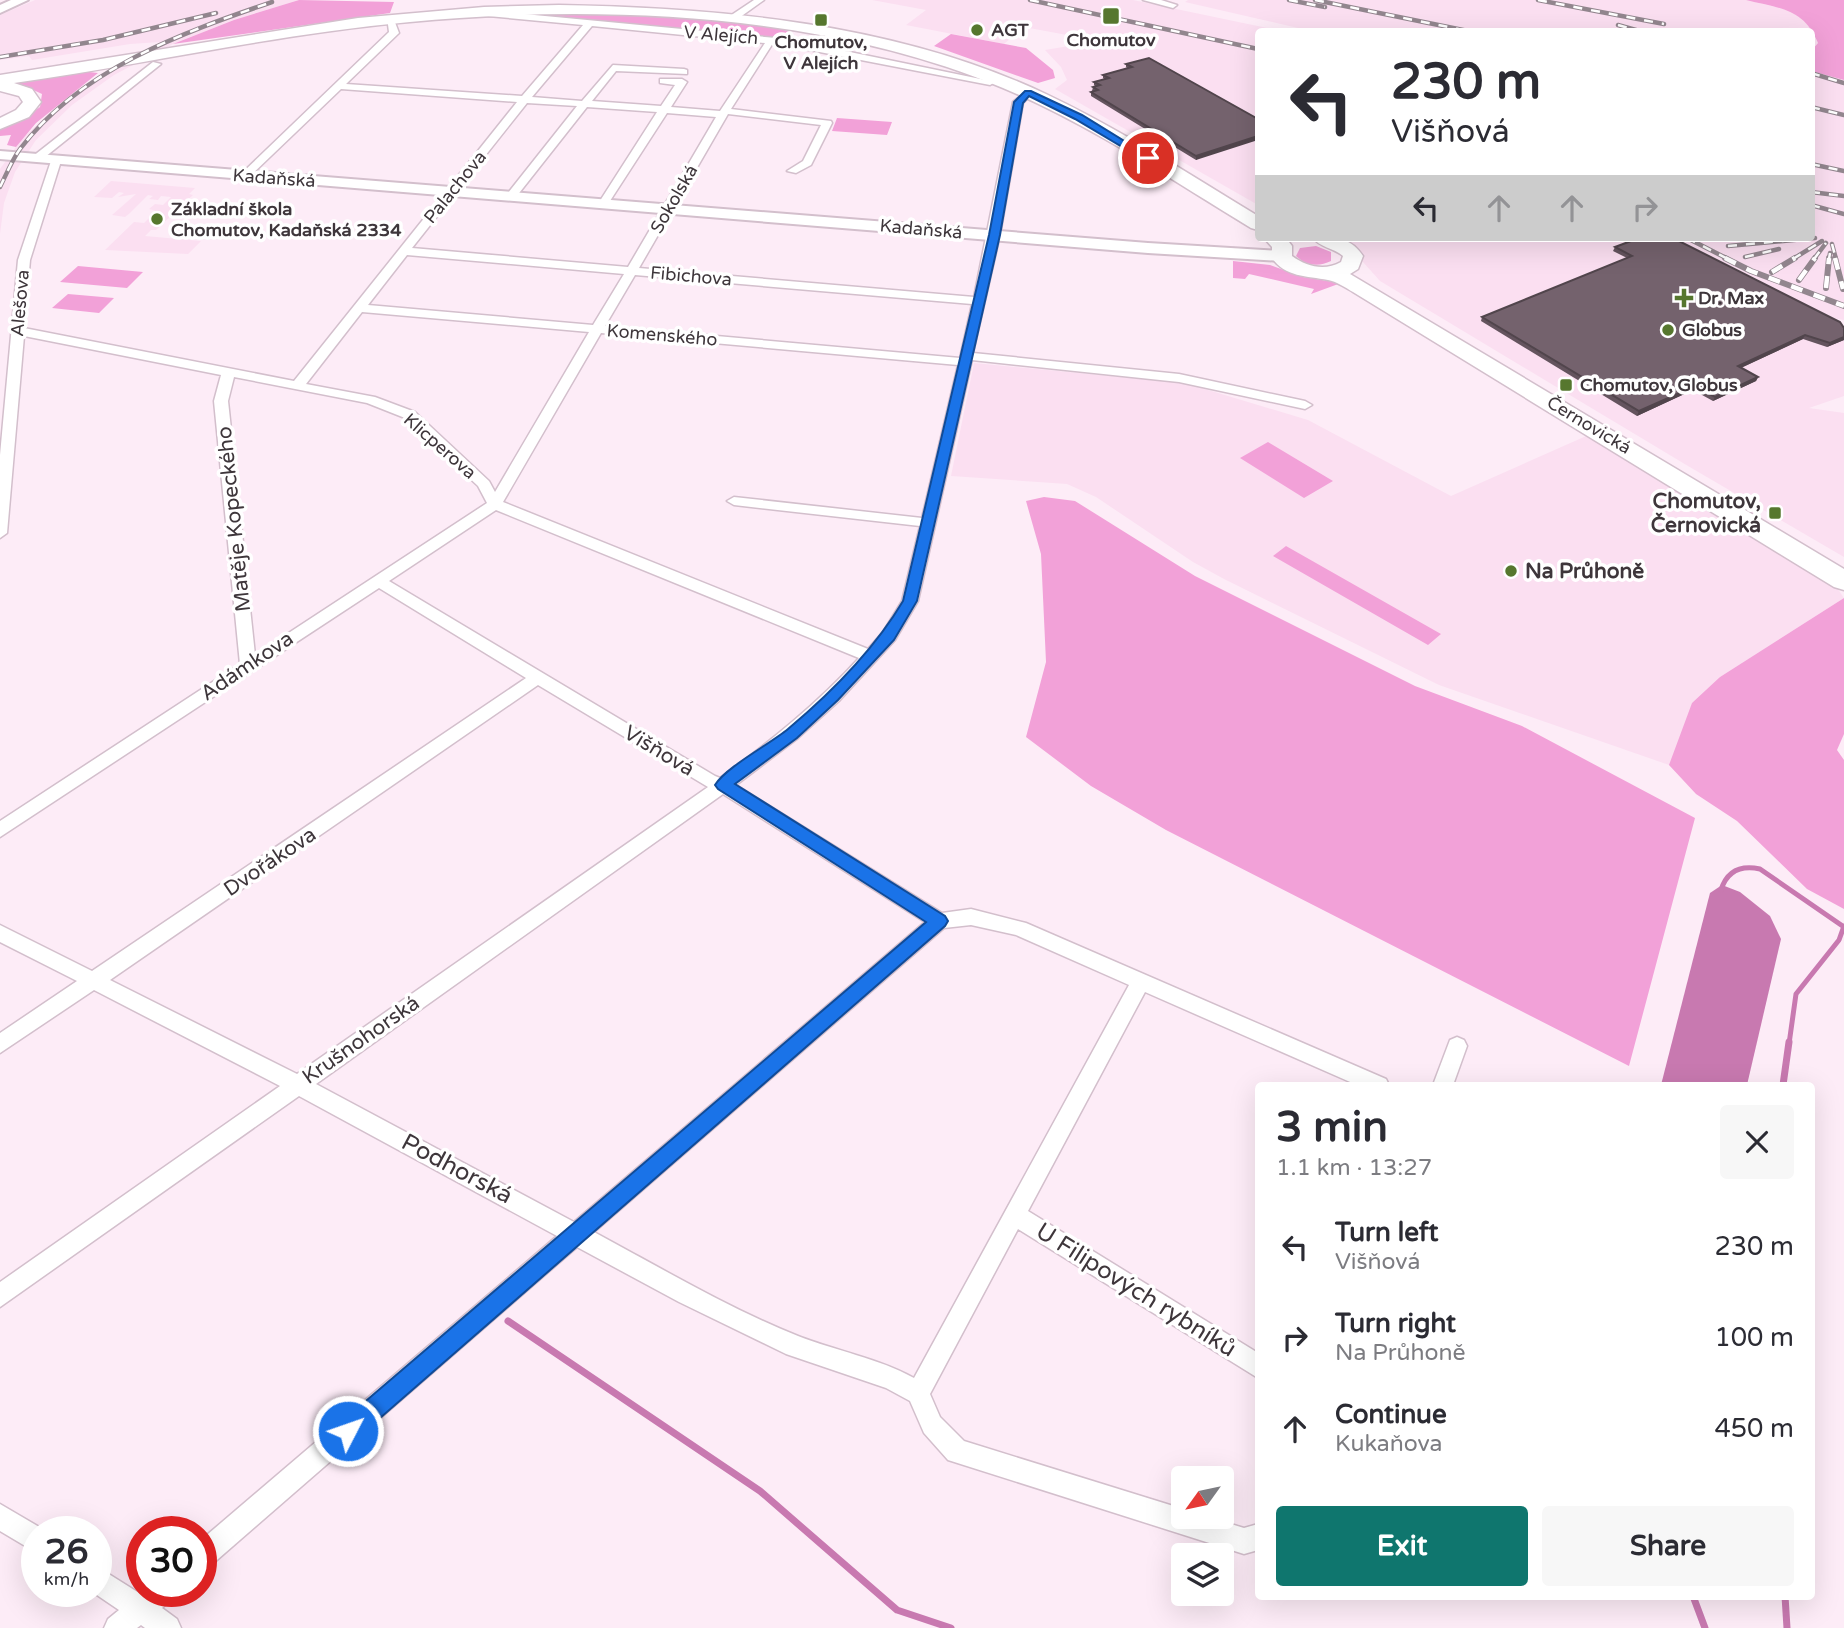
<!DOCTYPE html>
<html lang="en">
<head>
<meta charset="utf-8">
<style>
	:root { --surface:#fff; --page:#f7f7f7; --text:#2b2b33; --muted:#7c7c81; --accent:#0f766e }
	body { margin:0; font-family:"Varela Round",sans-serif; background:var(--page); color:var(--text); height:100vh; display:flex; flex-direction:column; font-size:26px; white-space:nowrap }
	* { box-sizing:border-box; margin:0 }
	p { font-size:23px; color:var(--muted) }
	.icon { flex:none; width:38px; height:38px; fill:none; stroke:currentColor; stroke-width:2; stroke-linecap:round; stroke-linejoin:round }
	.map { position:relative; flex:1; overflow:hidden }
	.panel { position:absolute; left:1255px; top:1082px; width:560px; height:518px; display:flex; flex-direction:column; background:var(--surface); border-radius:7px; box-shadow:0 7px 28px #0002 }
	.panel>* { flex:none }
	.banner { position:absolute; left:1255px; top:28px; width:560px; height:214px; border-radius:7px; box-shadow:0 7px 28px #0002; background:#fff; color:var(--text); overflow:hidden }
	.needle { width:46px; rotate:237deg }
	.tools { position:absolute; left:1171px; top:1466px; display:grid; gap:14px }
	.tools a { display:grid; place-items:center; width:63px; height:63px; border-radius:7px; background:var(--surface); box-shadow:0 7px 28px #0002; font-size:35px }
	.speed { position:absolute; left:21px; top:1516px; display:flex; gap:14px; font-size:35px; font-weight:700; text-align:center }
	.speed>* { display:grid; place-content:center; width:91px; height:91px; border-radius:50%; background:var(--surface); box-shadow:0 7px 28px #0002; line-height:1 }
	.speed small { font-size:18px; font-weight:400 }
	.speed .limit { border:10px solid #d22; background:#fff; color:#111 }
	.pin { position:absolute; display:grid; place-items:center; width:60px; height:60px; color:#fff; margin:-30px; border:4px solid #fff; border-radius:50%; box-shadow:0 2px 7px #0007 }
	.me { position:absolute; width:77px; margin:-38px; rotate:49deg; stroke-linejoin:round; filter:drop-shadow(0 0 5px #0008) }
	.turn { display:flex; align-items:center; gap:24px; height:147px; padding:0 21px; font-size:32px }
	.turn .icon { width:91px; height:91px; stroke-width:2.5 }
	.turn b { display:block; font-size:49px; line-height:60px }
	.lanes { display:flex; align-items:center; height:66px; padding:0 21px; background:#0003; justify-content:center; gap:35px; direction:ltr }
	.lanes .off { opacity:.35 }
	.round { display:grid; place-items:center; flex:none; width:74px; height:74px; border-radius:7px; background:var(--page) }
	.summary { display:flex; align-items:center; justify-content:space-between; height:119px; padding:0 21px }
	h1 { font-size:42px; font-weight:700; line-height:52px }
	.button { display:flex; gap:14px; margin-top:auto; padding:14px 21px }
	.button a { flex:1; height:80px; border-radius:7px; background:var(--accent); color:#fff; font-size:28px; font-weight:700; line-height:80px; text-align:center }
	.button a+a { background:var(--page); color:var(--text) }
	ul { padding:0; list-style:none }
	li { display:flex; align-items:center; gap:21px; height:91px; padding:0 21px }
	li div { flex:1 }
	li b { display:block; font-size:26px }
	li em { font-style:normal }
	.map>svg:first-child { display:block }
	.built { fill:#fbdff1 }
	.green { fill:#f2a1d8 }
	.water { fill:#c879b0 }
	.lines { fill:none; stroke-linecap:round; stroke-linejoin:round }
	.stream-far1 { stroke:#c879b0; stroke-width:5 }
	.stream { stroke:#c879b0; stroke-width:7 }
	.street-casing { stroke:#d3bfcc; stroke-width:3 }
	.secondary-casing { stroke:#d3bfcc; stroke-width:4 }
	.highway-casing { stroke:#d3bfcc; stroke-width:3 }
	.street { fill:#fff; fill-rule:evenodd }
	.secondary { fill:#fff; fill-rule:evenodd }
	.highway { fill:#fff; fill-rule:evenodd }
	.rail-far1-casing { stroke:#92868e; stroke-width:4.5 }
	.rail-casing { stroke:#92868e; stroke-width:6 }
	.rail-far1 { stroke:#fff; stroke-width:2.5; stroke-dasharray:9; stroke-linecap:butt }
	.rail { stroke:#fff; stroke-width:4.5; stroke-dasharray:12; stroke-linecap:butt }
	.wall { fill:#64545e }
	.shaded-wall { fill:#51454c }
	.building { fill:#74626d; stroke:#51454c; stroke-width:2 }
	.route { fill:#1a73e8; stroke:#114b97; stroke-width:2 }
	.poi-dot { fill:#56772e; stroke:#fff; stroke-width:2.5 }
	.labels { text-anchor:middle; dominant-baseline:central; stroke-width:7; stroke-linejoin:round; paint-order:stroke }
	.far-poi-label { font-size:18px; font-weight:bold; fill:#3e363b; stroke:#fff; text-anchor:start }
	.far-street-label { font-size:18px; fill:#3e363b; stroke:#fff }
	.poi-label { font-size:21px; font-weight:bold; fill:#3e363b; stroke:#fff; text-anchor:end }
	.street-label { font-size:21px; fill:#3e363b; stroke:#fff }
	.near-street-label { font-size:24px; fill:#3e363b; stroke:#fff }
</style>
</head>
<body>
<div class="map">
<svg width="1844" height="1628" viewBox="0 0 1844 1628">
	<rect width="100%" height="100%" fill="#fdecf7"/>
	<path class="built" d="M35 0H299L234 20 173 44 114 75 72 105 36 140 15 172 4 203 0 234V169L20 141 58 104 82 86 160 42 130 44 32 60 29 56 0 60V15Z
		M872 0H1133L1282 31 1258 32V205L1055 89 1067 80 1061 67 1045 50 1099 41 1024 27 1004 44 906 25 926 10Z
		M1188 0H1746L1793 11 1812 29 1818 43 1811 51V32L1311 31 1185 2Z
		M1811 71 1844 80V320L1827 317 1844 326V396L1809 408 1844 413V557L1688 466 1380 281 1363 262 1360 249 1341 238H1811Z
		M111 181 195 188 189 194 193 195 156 230H151L145 236 201 241 188 254 105 250 134 222 144 223 156 211 149 209 155 204 163 205 171 197 161 196 158 200 149 199 153 196 148 195 130 213 125 217 112 215 136 194 118 197 124 193 119 192 112 198 94 197Z
		M974 363 1185 383 1308 420 1451 496 1593 433 1833 582 1844 598 1720 677 1669 765 1439 685 1224 579 1193 562 1096 497 1067 484 951 476Z"/>
	<path class="green" d="M299 0 394 2 390 13 173 44 234 20Z
		M1746 0H1844V80L1811 71V51L1818 43C1804 8 1778 8 1746 0Z
		M630 12 745 22 789 31 782 38 509 13Z
		M951 34 1026 48 1053 70 1055 78 1038 83 934 46Z
		M81 71 98 73 36 123 16 147 7 145 11 135 0 136V127L20 121 40 107 42 94 14 81Z
		M837 118 892 122 887 135 832 131Z
		M1316 246 1331 252V261C1319 267 1306 266 1296 256L1300 248Z
		M1233 261 1270 265 1303 277 1341 283 1311 294 1314 289 1249 274 1245 279 1233 278Z
		M78 266 143 272 127 288 60 282Z
		M68 294 114 298 99 313 52 308Z
		M1268 442 1333 481 1304 498 1240 458Z
		M1044 497 1075 501 1195 576 1415 686 1522 726 1695 818 1629 1066 1166 830 1091 786 1026 737 1046 662 1041 554 1026 501Z
		M1286 546 1441 634 1428 645 1273 556Z
		M1844 598V734L1837 750 1844 760V909L1807 889 1737 821 1696 794 1669 765 1692 703 1720 677Z"/>
	<path class="water" d="M1722 885 1740 892 1770 916 1781 939 1747 1085H1661L1710 893Z"/>
	<g class="lines">
		<path class="stream-far1" d="M1721 890C1727 871 1741 865 1760 869L1844 927
			M1789 1044 1796 994 1839 940 1844 926"/>
		<path class="stream" d="M1783 1085 1789 1042
			M508 1321 760 1491 897 1610 951 1628
			M1693 1596 1705 1628
			M1785 1596 1787 1628"/>
		<defs>
			<path id="street" d="M754 0H764L736 20H730V16Z
				M1143 0H1161L1177 5 1173 8Z
				M491 11 787 39 995 82 990 85 773 43 731 109 831 121 832 123 811 165 796 173 787 171 803 161 821 125 728 114 639 268 974 297 1013 102 1028 90 1033 93 1023 103 1000 235 973 353 1179 374 1305 401 1312 405 1305 409 1179 382 972 360 918 601 895 640 839 701 798 738 736 785 942 913 971 909 1026 923 1386 1079 1389 1085H1357L1145 992 1028 1211 1258 1353V1378L1018 1229 930 1394 940 1417 964 1441 1183 1509V1517H1208L1244 1528 1258 1524V1550L1244 1554 948 1460 924 1433 910 1401 886 1388 786 1354 679 1302 577 1247 210 1566 201 1570V1540L557 1236 299 1096 0 1307V1282L280 1086 94 990 0 1053V1033L77 981 0 942V925L92 971 526 678 379 588 0 837V821L240 664 214 401 221 375 24 336 7 533 0 538V455L18 260 51 161 56 158 61 161 30 260 24 328 294 381 517 102 341 89 249 177 240 175 389 32 387 17H393L399 33 346 84 522 96 583 25 488 16V12ZM592 26 765 43 720 111 671 107 687 82 682 79H660V83L675 85 661 106 592 101 616 71 687 74V70L684 69 613 65 582 101 532 97ZM527 103 577 106 508 193V197H516L587 107 657 112 598 204 603 207 608 204 667 113 716 117 628 267 412 248ZM407 255 624 274 593 325 368 305ZM635 275 972 304 960 358 605 326ZM362 312 589 332 495 492 489 481 415 412 375 397 306 384ZM601 333 958 365 922 518 734 497 727 501 734 505 920 526 902 601 883 632 868 649 503 502ZM234 377 367 403 405 418 478 486 487 503 255 655 228 401ZM496 510 859 658C817 704 771 741 720 778L715 776 389 581ZM538 685 708 787 297 1074 110 980ZM723 794 925 922 574 1222 316 1084ZM971 925 1016 935 1129 985 914 1378C878 1358 836 1351 798 1336 728 1308 661 1268 594 1232L944 928Z
				M153 62 161 64 40 161H32V157Z
				M1457 1037 1464 1040 1467 1046 1453 1085H1433L1450 1040Z
				M0 1504 46 1531H37V1553L0 1531Z
				M96 1566 139 1593 175 1591 171 1600 162 1608 177 1619 181 1628H145L141 1625 137 1628H104L108 1619 119 1610 91 1591H96Z"/>
			<path id="secondary" d="M11 0H28L0 13V5Z
				M0 151 1148 243 1281 251 1289 256 1281 261 1148 253 0 159Z"/>
			<path id="highway" d="M559 5C724 8 895 23 1046 94 1120 129 1189 174 1258 216V230L1251 228C1170 179 1091 125 1003 88 823 13 602 4 410 22 277 34 146 64 14 83L32 89 41 102 29 117 0 129V118L16 110 23 102 19 96 0 91V75L358 18 484 7Z
				M1264 238H1286L1292 246V256C1307 267 1325 271 1341 262L1343 256C1334 248 1319 247 1313 238 1335 238 1350 236 1363 256L1358 269 1350 274 1844 569V590L1834 587 1353 292C1346 288 1336 281 1328 280 1307 276 1285 277 1272 258V247Z"/>
		</defs>
		<use href="#street" class="street-casing"/>
		<use href="#secondary" class="secondary-casing"/>
		<use href="#highway" class="highway-casing"/>
		<use href="#street" class="street"/>
		<use href="#secondary" class="secondary"/>
		<use href="#highway" class="highway"/>
		<defs>
			<path id="rail-far1" d="M1030 0 1258 49
				M1289 0 1325 7
				M1315 0 1473 32
				M1538 0 1664 24
				M1618 25 1643 32
				M0 57 103 40 216 13
				M1811 73 1844 83
				M1811 107 1844 115
				M1811 164 1844 171
				M0 187C6 175 12 160 20 149 81 69 181 33 272 2
				M1811 192 1844 196
				M1811 205 1844 214
				M1687 238 1728 259
				M1832 244 1836 259
				M1728 246 1815 238
				M1745 257 1779 249
				M1793 259 1822 241
				M1814 259 1826 243
				M1829 259 1830 253"/>
			<path id="rail" d="M1725 258 1751 271 1844 306
				M1835 258 1843 289
				M1772 272 1795 258
				M1799 280 1815 258
				M1826 288 1829 258"/>
		</defs>
		<use href="#rail-far1" class="rail-far1-casing"/>
		<use href="#rail" class="rail-casing"/>
		<use href="#rail-far1" class="rail-far1"/>
		<use href="#rail" class="rail"/>
	</g>
	<path class="wall" d="M1126 64 1258 119 1196 160 1091 96V92H1094L1092 91 1093 87 1095 86 1094 85V82L1104 79 1103 78V75L1127 68 1126 67Z
		M1615 247 1844 328V340L1827 347 1803 339 1741 368 1758 377 1756 381 1713 401 1693 390 1637 416 1481 321 1482 317 1627 258 1613 251Z"/>
	<path class="shaded-wall" d="M1258 136V140L1196 160V156Z
		M1805 335 1803 339 1736 370 1738 366Z
		M1844 337V340L1827 347 1830 343Z
		M1758 377 1756 381 1713 401 1715 397Z
		M1695 386 1693 390 1637 416 1639 411Z"/>
	<path class="building" d="M1149 58 1258 119V136L1196 156 1091 92 1098 90 1093 87 1100 85 1094 82 1109 78 1103 75 1132 67 1126 64Z
		M1639 238H1660L1663 239 1667 238H1673L1840 322 1844 328V337L1830 343 1805 335 1738 366 1758 377 1715 397 1695 386 1639 411 1482 317 1632 256 1615 247Z"/>
	<path class="route" d="M1025 91H1031L1082 115 1152 158 1144 160 1075 119 1029 96 1023 103 1000 235 917 601 894 640 838 700 797 738 735 784 945 916 948 921 945 926 356 1439 348 1442 340 1439 337 1431 340 1423 926 922 718 789 715 785C726 767 770 744 788 729 832 692 874 650 903 601L989 235 1014 102Z"/>
	<g class="poi-dot">
		<rect x="1102" y="7" width="18" height="18" rx="3.5"/>
		<rect x="814" y="13" width="14" height="14" rx="3.5"/>
		<circle cx="977" cy="30" r="7"/>
		<circle cx="157" cy="219" r="7"/>
		<path d="M1680.5 287.5h7v7h7v7h-7v7h-7v-7h-7v-7h7z"/>
		<circle cx="1668" cy="330" r="7"/>
		<rect x="1559" y="378" width="14" height="14" rx="3.5"/>
		<rect x="1768" y="506" width="14" height="14" rx="3.5"/>
		<circle cx="1511" cy="571" r="7"/>
	</g>
	<g class="labels">
		<g class="far-poi-label">
			<text x="991" y="30">AGT</text>
			<text x="1111" y="40" text-anchor="middle">Chomutov</text>
			<text x="821" y="42" text-anchor="middle">Chomutov,<tspan x="821" dy="21">V Alejích</tspan></text>
			<text x="171" y="209">Základní škola<tspan x="171" dy="21">Chomutov, Kadaňská 2334</tspan></text>
			<text x="1698" y="298">Dr. Max</text>
			<text x="1682" y="330">Globus</text>
			<text x="1580" y="385">Chomutov, Globus</text>
		</g>
		<g class="far-street-label">
			<text transform="translate(721 35) rotate(5)">V Alejích</text>
			<text transform="translate(274 178) rotate(4)">Kadaňská</text>
			<text transform="translate(455 187) rotate(-51)">Palachova</text>
			<text transform="translate(674 199) rotate(-60)">Sokolská</text>
			<text transform="translate(921 229) rotate(5)">Kadaňská</text>
			<text transform="translate(691 276) rotate(5)">Fibichova</text>
			<text transform="translate(20 303) rotate(-85)">Alešova</text>
			<text transform="translate(662 335) rotate(5)">Komenského</text>
			<text transform="translate(1589 425) rotate(31)">Černovická</text>
			<text transform="translate(440 446) rotate(41)">Klicperova</text>
		</g>
		<g class="poi-label">
			<text x="1761" y="501">Chomutov,<tspan x="1761" dy="24">Černovická</tspan></text>
			<text x="1525" y="571" text-anchor="start">Na Průhoně</text>
		</g>
		<g class="street-label">
			<text transform="translate(234 519) rotate(-96)">Matěje Kopeckého</text>
			<text transform="translate(247 666) rotate(-34)">Adámkova</text>
			<text transform="translate(659 751) rotate(31)">Višňová</text>
			<text transform="translate(270 862) rotate(-34)">Dvořákova</text>
			<text transform="translate(361 1040) rotate(-35)">Krušnohorská</text>
		</g>
		<g class="near-street-label">
			<text transform="translate(457 1169) rotate(28)">Podhorská</text>
			<text transform="translate(1136 1290) rotate(32)">U Filipových rybníků</text>
		</g>
	</g>
</svg>
<div class="tools">
<a><svg class="needle" viewBox="-14 -14 28 28"><path d="M0-13l5 13h-10z" fill="#e53935"/><path d="M0 13l5-13h-10z" fill="#7c7c81"/></svg></a>
<a><svg class="icon" aria-label="layers" viewBox="0 0 24 24"><path d="M12 4l9 5-9 5-9-5zM3 14l9 5 9-5"/></svg></a>
</div>
<div class="speed"><div>26<small>km/h</small></div><div class="limit">30</div></div>
<div class="pin" style="left:1148px;top:158px;background:#d93025"><svg class="icon" aria-label="arrive" viewBox="0 0 24 24"><path d="M6 21V4h12l-3 4 3 4H6"/></svg></div>
<svg class="me" style="left:348px;top:1431px" viewBox="-20 -20 40 40"><circle r="17" fill="#1a73e8" stroke="#fff" stroke-width="3"/><path d="M0-11L8 9 0 5-8 9z" fill="#fff"/></svg>
<div class="banner">
<div class="turn"><svg class="icon" aria-label="left" viewBox="0 0 24 24"><path d="M17 20v-9H6M10 6l-5 5 5 5"/></svg><div><b>230 m</b>Višňová</div></div>
<div class="lanes"><svg class="icon" aria-label="left" viewBox="0 0 24 24"><path d="M17 20v-9H6M10 6l-5 5 5 5"/></svg><svg class="icon off" aria-label="ahead" viewBox="0 0 24 24"><path d="M12 20V5M6 11l6-6 6 6"/></svg><svg class="icon off" aria-label="ahead" viewBox="0 0 24 24"><path d="M12 20V5M6 11l6-6 6 6"/></svg><svg class="icon off" aria-label="right" viewBox="0 0 24 24"><path d="M7 20v-9h11M14 6l5 5-5 5"/></svg></div>
</div>
<section class="panel">
<div class="summary"><div><h1>3 min</h1><p>1.1 km · 13:27</p></div><a class="round"><svg class="icon" aria-label="close" viewBox="0 0 24 24"><path d="M6 6l12 12M18 6L6 18"/></svg></a></div>
<ul>
<li><svg class="icon" aria-label="left" viewBox="0 0 24 24"><path d="M17 20v-9H6M10 6l-5 5 5 5"/></svg><div><b>Turn left</b><p>Višňová</p></div><em>230 m</em></li>
<li><svg class="icon" aria-label="right" viewBox="0 0 24 24"><path d="M7 20v-9h11M14 6l5 5-5 5"/></svg><div><b>Turn right</b><p>Na Průhoně</p></div><em>100 m</em></li>
<li><svg class="icon" aria-label="ahead" viewBox="0 0 24 24"><path d="M12 20V5M6 11l6-6 6 6"/></svg><div><b>Continue</b><p>Kukaňova</p></div><em>450 m</em></li>
</ul>
<div class="button"><a>Exit</a><a>Share</a></div>
</section>
</div>
</body>
</html>
